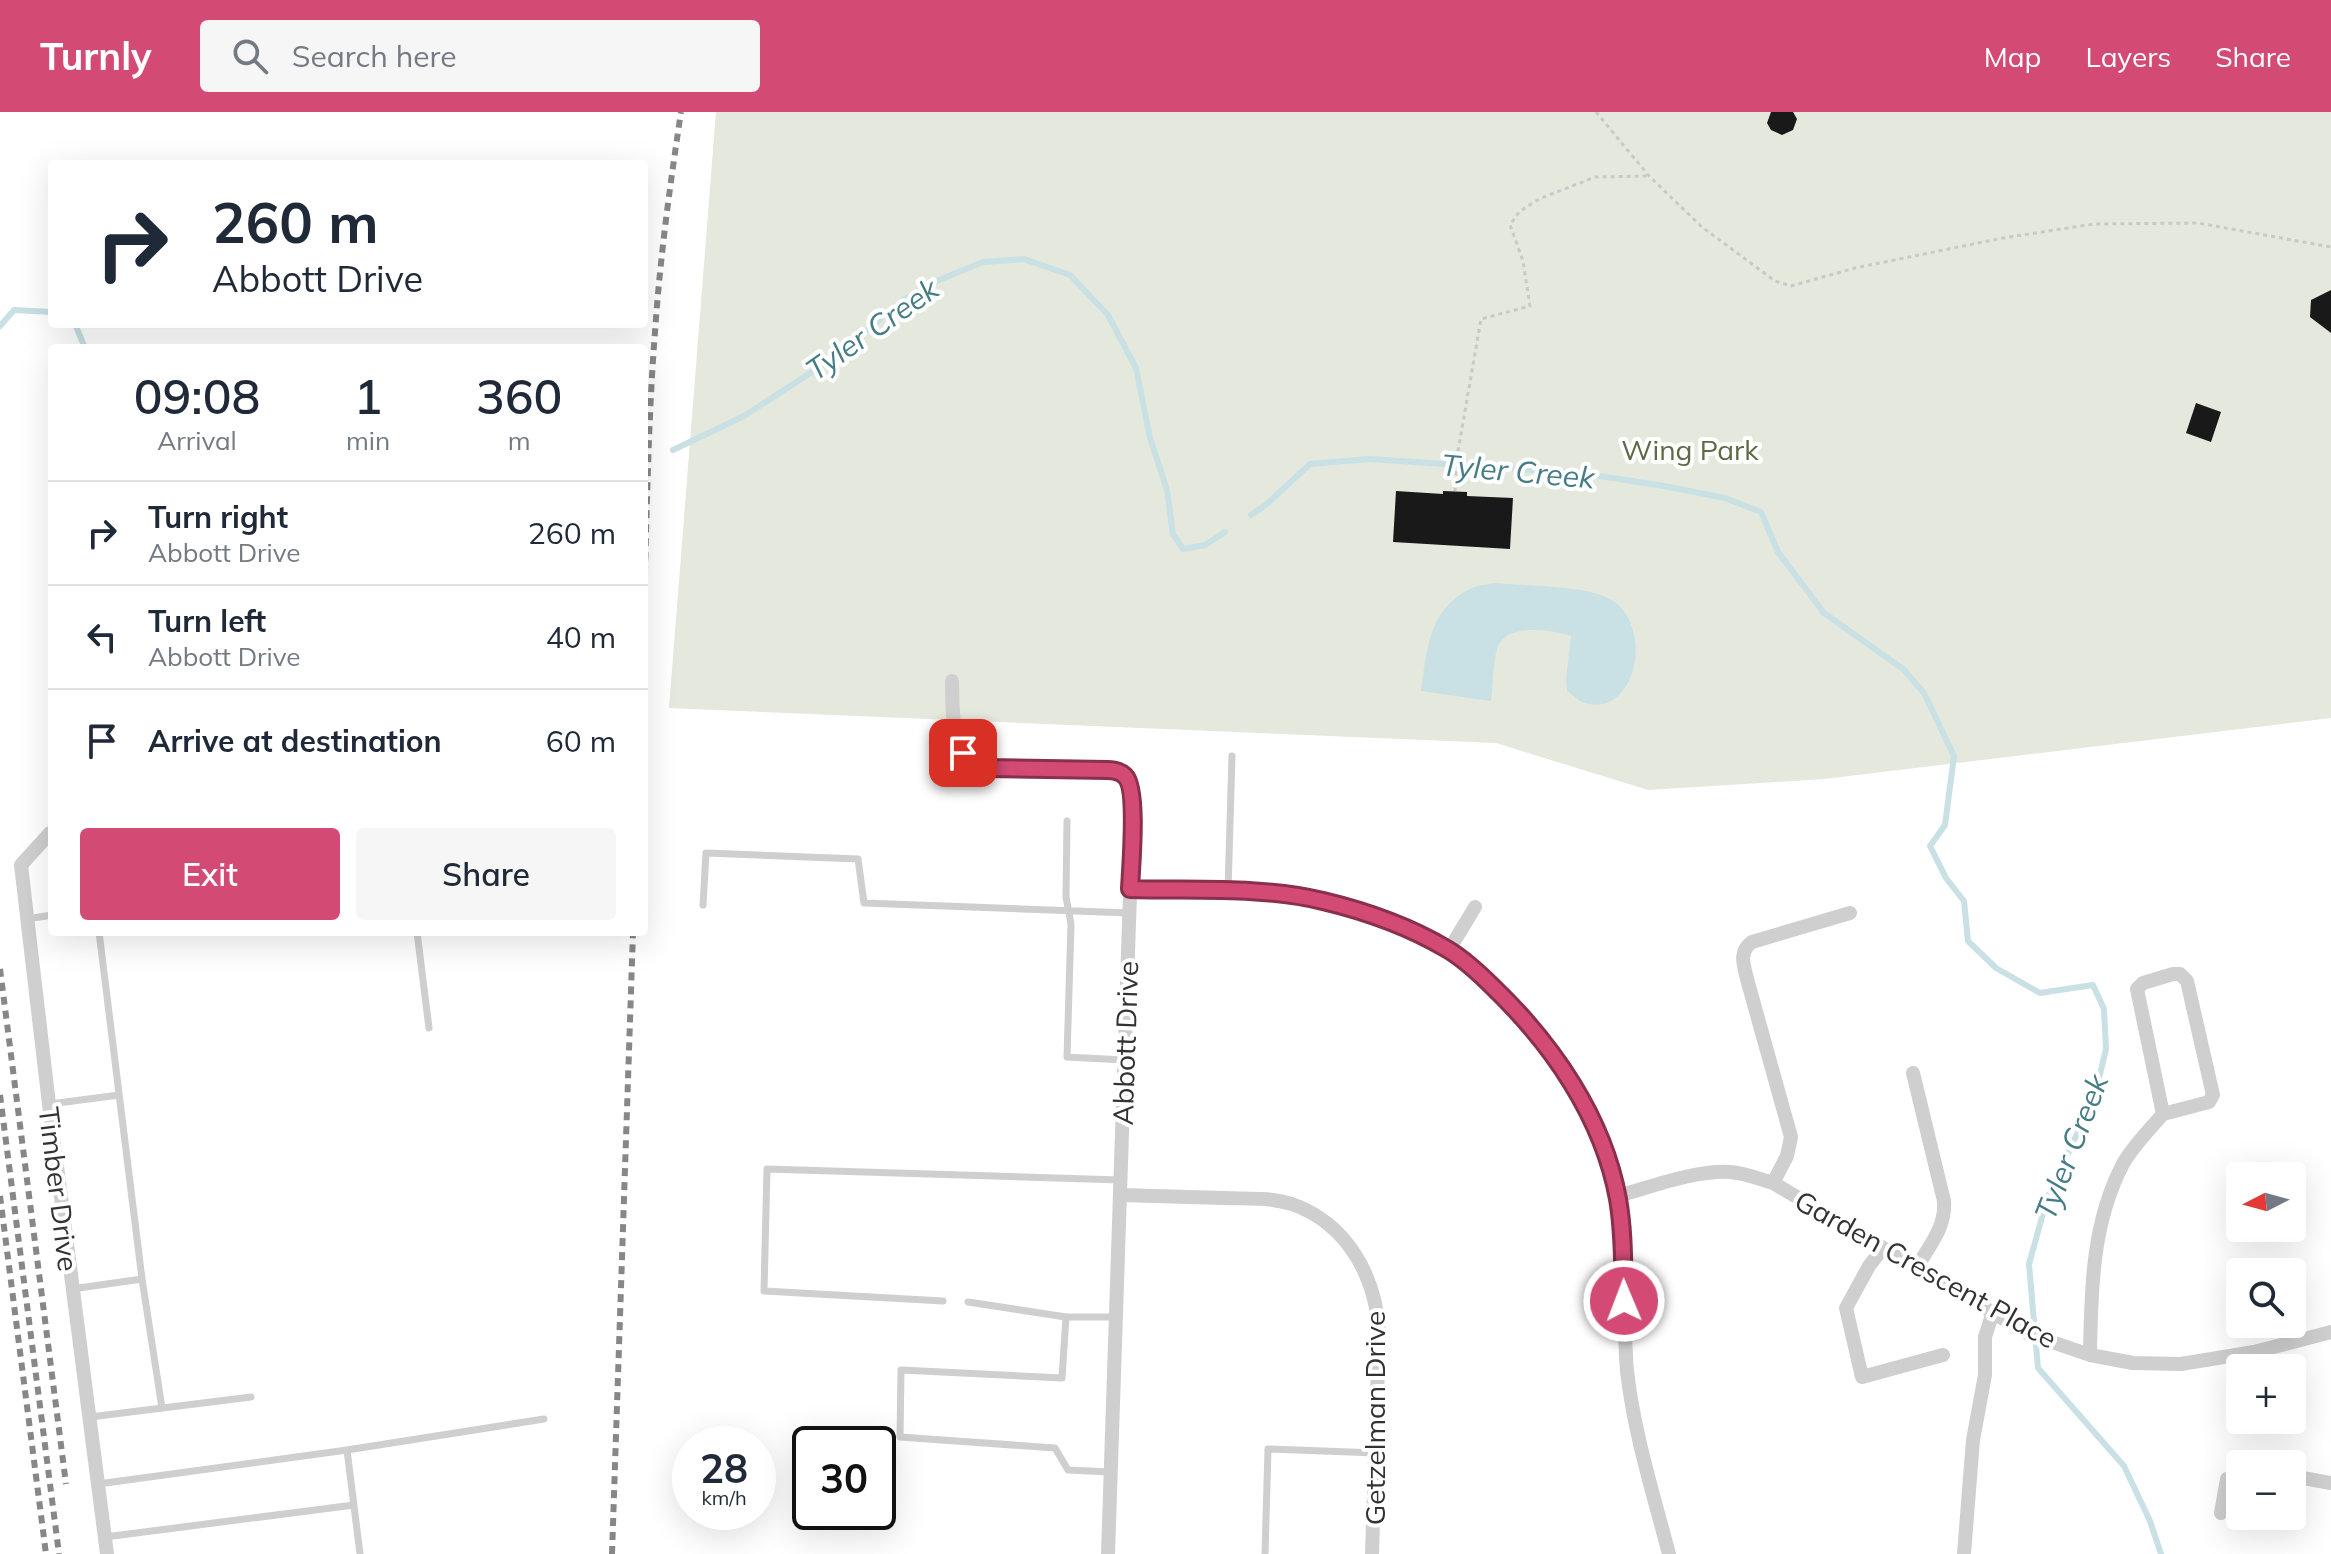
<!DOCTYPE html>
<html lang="en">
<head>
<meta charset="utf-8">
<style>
	:root { --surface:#fff; --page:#f6f6f7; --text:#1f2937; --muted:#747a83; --line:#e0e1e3; --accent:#d34a75 }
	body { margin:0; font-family:Mulish,sans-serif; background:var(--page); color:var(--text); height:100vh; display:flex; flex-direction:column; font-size:30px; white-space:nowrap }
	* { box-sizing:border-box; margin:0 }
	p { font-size:26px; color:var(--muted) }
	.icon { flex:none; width:44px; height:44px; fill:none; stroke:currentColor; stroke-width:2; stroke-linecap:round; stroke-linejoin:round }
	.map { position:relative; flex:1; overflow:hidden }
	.details { position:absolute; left:48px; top:232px; width:600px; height:592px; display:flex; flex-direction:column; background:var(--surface); border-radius:8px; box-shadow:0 8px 32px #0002 }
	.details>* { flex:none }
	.guide { position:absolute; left:48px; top:48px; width:600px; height:168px; border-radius:8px; box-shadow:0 8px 32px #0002; background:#fff; color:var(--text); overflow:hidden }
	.needle { width:52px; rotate:264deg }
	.controls { position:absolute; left:2226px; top:1050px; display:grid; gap:16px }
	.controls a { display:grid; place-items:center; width:80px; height:80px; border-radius:8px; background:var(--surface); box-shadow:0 8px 32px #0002; font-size:40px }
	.speed { position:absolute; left:672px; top:1314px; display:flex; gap:16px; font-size:40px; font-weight:700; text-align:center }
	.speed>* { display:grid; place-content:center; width:104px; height:104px; border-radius:50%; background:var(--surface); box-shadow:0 8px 32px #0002; line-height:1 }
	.speed small { font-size:20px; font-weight:400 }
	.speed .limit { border:4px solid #111; border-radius:12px; background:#fff; color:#111 }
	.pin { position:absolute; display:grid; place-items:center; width:68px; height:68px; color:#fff; margin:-34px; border-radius:16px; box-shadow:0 4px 12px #0006 }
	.me { position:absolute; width:88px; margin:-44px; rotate:359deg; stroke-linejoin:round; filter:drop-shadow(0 0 6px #0008) }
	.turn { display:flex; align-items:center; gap:28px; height:168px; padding:0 32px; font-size:36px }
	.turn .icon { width:104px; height:104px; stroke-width:2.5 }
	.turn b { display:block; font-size:56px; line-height:68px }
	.eta { display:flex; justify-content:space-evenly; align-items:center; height:136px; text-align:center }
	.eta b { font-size:48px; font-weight:600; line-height:56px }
	.button { display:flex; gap:16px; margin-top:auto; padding:16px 32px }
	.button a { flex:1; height:92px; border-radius:8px; background:var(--accent); color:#fff; font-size:32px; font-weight:600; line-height:92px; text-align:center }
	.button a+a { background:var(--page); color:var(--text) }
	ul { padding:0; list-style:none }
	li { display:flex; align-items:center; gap:24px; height:104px; padding:0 32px; border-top:2px solid var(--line) }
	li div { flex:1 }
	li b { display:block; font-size:30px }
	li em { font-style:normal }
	header { display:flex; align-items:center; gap:48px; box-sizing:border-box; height:112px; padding:0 40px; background:var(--accent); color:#fff }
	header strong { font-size:38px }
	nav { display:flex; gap:44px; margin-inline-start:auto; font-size:28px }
	.search { width:560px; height:72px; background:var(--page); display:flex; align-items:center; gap:20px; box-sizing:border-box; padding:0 28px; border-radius:8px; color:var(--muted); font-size:30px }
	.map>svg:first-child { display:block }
	.green { fill:#e5e8dc }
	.water { fill:#c9e0e4 }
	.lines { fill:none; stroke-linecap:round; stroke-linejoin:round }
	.stream { stroke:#c9e0e4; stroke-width:6 }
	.building { fill:#191919 }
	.path { stroke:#c9c9c9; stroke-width:3; stroke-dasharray:4 4; stroke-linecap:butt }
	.service { stroke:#cfcfcf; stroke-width:7 }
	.minor { stroke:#cfcfcf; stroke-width:14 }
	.rail { stroke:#878787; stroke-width:6; stroke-dasharray:8 6; stroke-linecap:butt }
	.route-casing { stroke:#89304c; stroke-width:20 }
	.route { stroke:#d34a75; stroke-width:14 }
	.labels { text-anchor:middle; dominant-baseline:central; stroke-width:8; stroke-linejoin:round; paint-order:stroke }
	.park-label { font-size:28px; fill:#5e6a44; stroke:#fff }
	.street-label { font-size:28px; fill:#323232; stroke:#fff }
	.water-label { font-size:30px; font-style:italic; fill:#457c86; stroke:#fff }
</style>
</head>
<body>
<header>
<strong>Turnly</strong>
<div class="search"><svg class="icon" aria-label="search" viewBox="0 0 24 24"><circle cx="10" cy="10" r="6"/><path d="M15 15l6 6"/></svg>Search here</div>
<nav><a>Map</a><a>Layers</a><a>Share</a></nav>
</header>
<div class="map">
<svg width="2331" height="1442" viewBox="0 0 2331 1442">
	<rect width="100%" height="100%" fill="#fff"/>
	<path class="green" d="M716 0H2331V606L1824 667 1648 678 1496 631 669 596Z"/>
	<path class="water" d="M1494 471C1525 474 1585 473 1610 487 1656 513 1636 610 1582 590 1577 588 1572 582 1567 579L1566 568 1571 524C1552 518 1512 511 1499 532 1493 543 1493 575 1491 589L1421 579C1427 539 1428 497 1470 477 1477 473 1486 473 1494 471Z"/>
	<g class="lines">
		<path class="stream" d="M75 212 85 236
			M0 214 14 198 52 200
			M673 338 744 304 835 245 903 188 939 168 983 150 1024 147 1070 163 1108 203 1136 256 1150 326 1167 378 1173 422 1183 437 1205 433 1225 420
			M1251 403 1267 392 1310 352 1370 347 1580 361 1664 374 1725 386 1761 400 1778 440 1824 501 1903 557 1924 581 1954 644 1945 713 1930 734 1946 766 1964 789 1968 829 1996 856 2040 881 2093 873 2104 897 2106 937 2095 983 2047 1087 2029 1152 2038 1256 2124 1354 2150 1409 2161 1442"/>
	</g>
	<path class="building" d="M1771 0H1793L1797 7 1793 18 1782 23 1771 18 1767 11Z
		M2331 178V221L2310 205 2311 188Z
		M2196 291 2221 300 2211 330 2186 321Z
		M1396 379 1443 382V379L1467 380V384L1513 386 1510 437 1393 430Z"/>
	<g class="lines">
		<path class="path" d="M1596 0 1649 64 1702 115 1775 169 1791 174 1855 156 2003 126 2094 112 2198 111 2331 135
			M1455 379 1458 339 1481 207 1530 194 1523 149 1510 113 1519 100 1539 87 1595 65 1649 64"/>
		<path class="service" d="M1067 709 1066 785 1071 812 1067 945 1124 948
			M1228 779 1232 644
			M703 793 706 741 858 747 864 791 1129 801
			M27 807 52 803
			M99 820 142 1167
			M417 820 429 916
			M50 992 119 983
			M72 1177 142 1167 162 1296
			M943 1189 764 1179 767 1057 1120 1068
			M968 1190 1066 1205H1115
			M1066 1205 1062 1266 901 1258 900 1325 1055 1336 1068 1358 1110 1360
			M90 1305 251 1285
			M347 1338 544 1307
			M98 1372 347 1338 360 1442
			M105 1425 354 1393
			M1265 1442 1268 1337 1376 1341"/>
		<path class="minor" d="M952 569C953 601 949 648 988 656L1114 658C1130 665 1131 675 1133 691L1108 1442
			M50 721 21 753 49 992 107 1442
			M1130 777C1193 779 1260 775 1322 789 1367 798 1408 818 1449 838
			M1475 795 1449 838C1537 908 1611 1003 1622 1119 1626 1166 1623 1212 1627 1259 1634 1321 1653 1381 1669 1442
			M2173 862H2180L2187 869 2213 983 2209 990 2163 1002 2137 877 2143 871Z
			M1913 961 1944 1089C1946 1115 1930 1133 1917 1155
			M1773 1071 1787 1044 1791 1025 1747 867C1744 853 1738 840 1752 830L1850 801
			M1120 1083C1155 1084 1190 1085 1224 1086 1247 1087 1270 1085 1292 1092 1348 1112 1376 1165 1379 1221L1372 1442
			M1617 1084C1651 1075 1695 1058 1730 1060 1745 1061 1759 1067 1773 1071L2029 1222 2090 1243 2133 1251 2181 1252 2254 1240 2331 1220
			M1883 1136 1869 1154 1846 1196 1862 1265 1943 1243
			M2090 1243C2091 1178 2092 1109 2124 1050 2135 1032 2150 1017 2163 1002
			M2292 1364 2331 1371
			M2221 1401 2227 1367 2240 1369
			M1964 1442 1973 1328 1985 1263V1225L1993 1200"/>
		<path class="rail" d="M644 490C647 400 648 309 655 220 660 146 670 73 681 0
			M0 857 66 1372
			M0 983 59 1442
			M0 1084 46 1442
			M612 1442 633 820"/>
	</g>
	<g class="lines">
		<defs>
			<path id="route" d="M963 641 974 652 988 656 1107 658C1113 658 1120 659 1125 664 1138 676 1131 756 1130 777 1193 779 1261 774 1323 789 1365 799 1410 815 1447 837 1464 847 1480 862 1494 876 1552 932 1603 1005 1618 1087 1624 1121 1623 1155 1624 1189"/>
		</defs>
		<use href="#route" class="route-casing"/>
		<use href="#route" class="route"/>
	</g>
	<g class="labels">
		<g class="park-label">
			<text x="1690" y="337">Wing Park</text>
		</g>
		<g class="street-label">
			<text transform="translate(1125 931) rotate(-88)">Abbott Drive</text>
			<text transform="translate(59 1077) rotate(83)">Timber Drive</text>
			<text transform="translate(1926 1157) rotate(29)">Garden Crescent Place</text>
			<text transform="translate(1374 1306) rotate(-90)">Getzelman Drive</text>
		</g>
		<g class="water-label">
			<text transform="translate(872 217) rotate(-35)">Tyler Creek</text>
			<text transform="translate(1518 359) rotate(5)">Tyler Creek</text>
			<text transform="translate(2071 1035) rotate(-69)">Tyler Creek</text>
		</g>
	</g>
</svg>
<div class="controls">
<a><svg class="needle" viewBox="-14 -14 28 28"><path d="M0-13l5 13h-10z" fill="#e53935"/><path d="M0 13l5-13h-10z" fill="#747a83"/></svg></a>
<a><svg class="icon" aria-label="search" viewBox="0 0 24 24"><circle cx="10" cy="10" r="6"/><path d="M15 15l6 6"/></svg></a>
<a>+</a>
<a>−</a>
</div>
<div class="speed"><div>28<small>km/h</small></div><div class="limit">30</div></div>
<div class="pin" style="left:963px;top:641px;background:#d93025"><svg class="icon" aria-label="arrive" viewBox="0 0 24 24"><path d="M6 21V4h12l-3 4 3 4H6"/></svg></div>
<svg class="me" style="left:1624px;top:1189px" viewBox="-20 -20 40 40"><circle r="17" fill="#d34a75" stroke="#fff" stroke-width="3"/><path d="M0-11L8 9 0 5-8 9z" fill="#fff"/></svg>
<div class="guide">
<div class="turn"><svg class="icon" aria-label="right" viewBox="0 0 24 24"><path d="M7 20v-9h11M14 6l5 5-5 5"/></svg><div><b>260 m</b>Abbott Drive</div></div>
</div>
<section class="details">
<div class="eta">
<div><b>09:08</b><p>Arrival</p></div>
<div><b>1</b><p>min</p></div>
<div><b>360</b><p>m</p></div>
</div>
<ul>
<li><svg class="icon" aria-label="right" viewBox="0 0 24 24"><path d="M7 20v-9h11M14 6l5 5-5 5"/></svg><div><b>Turn right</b><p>Abbott Drive</p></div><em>260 m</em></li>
<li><svg class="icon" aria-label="left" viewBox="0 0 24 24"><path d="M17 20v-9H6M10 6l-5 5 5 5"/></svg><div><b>Turn left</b><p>Abbott Drive</p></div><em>40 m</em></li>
<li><svg class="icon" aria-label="arrive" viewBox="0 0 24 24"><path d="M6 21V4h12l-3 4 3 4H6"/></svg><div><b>Arrive at destination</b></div><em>60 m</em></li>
</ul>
<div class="button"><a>Exit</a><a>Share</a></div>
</section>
</div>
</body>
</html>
